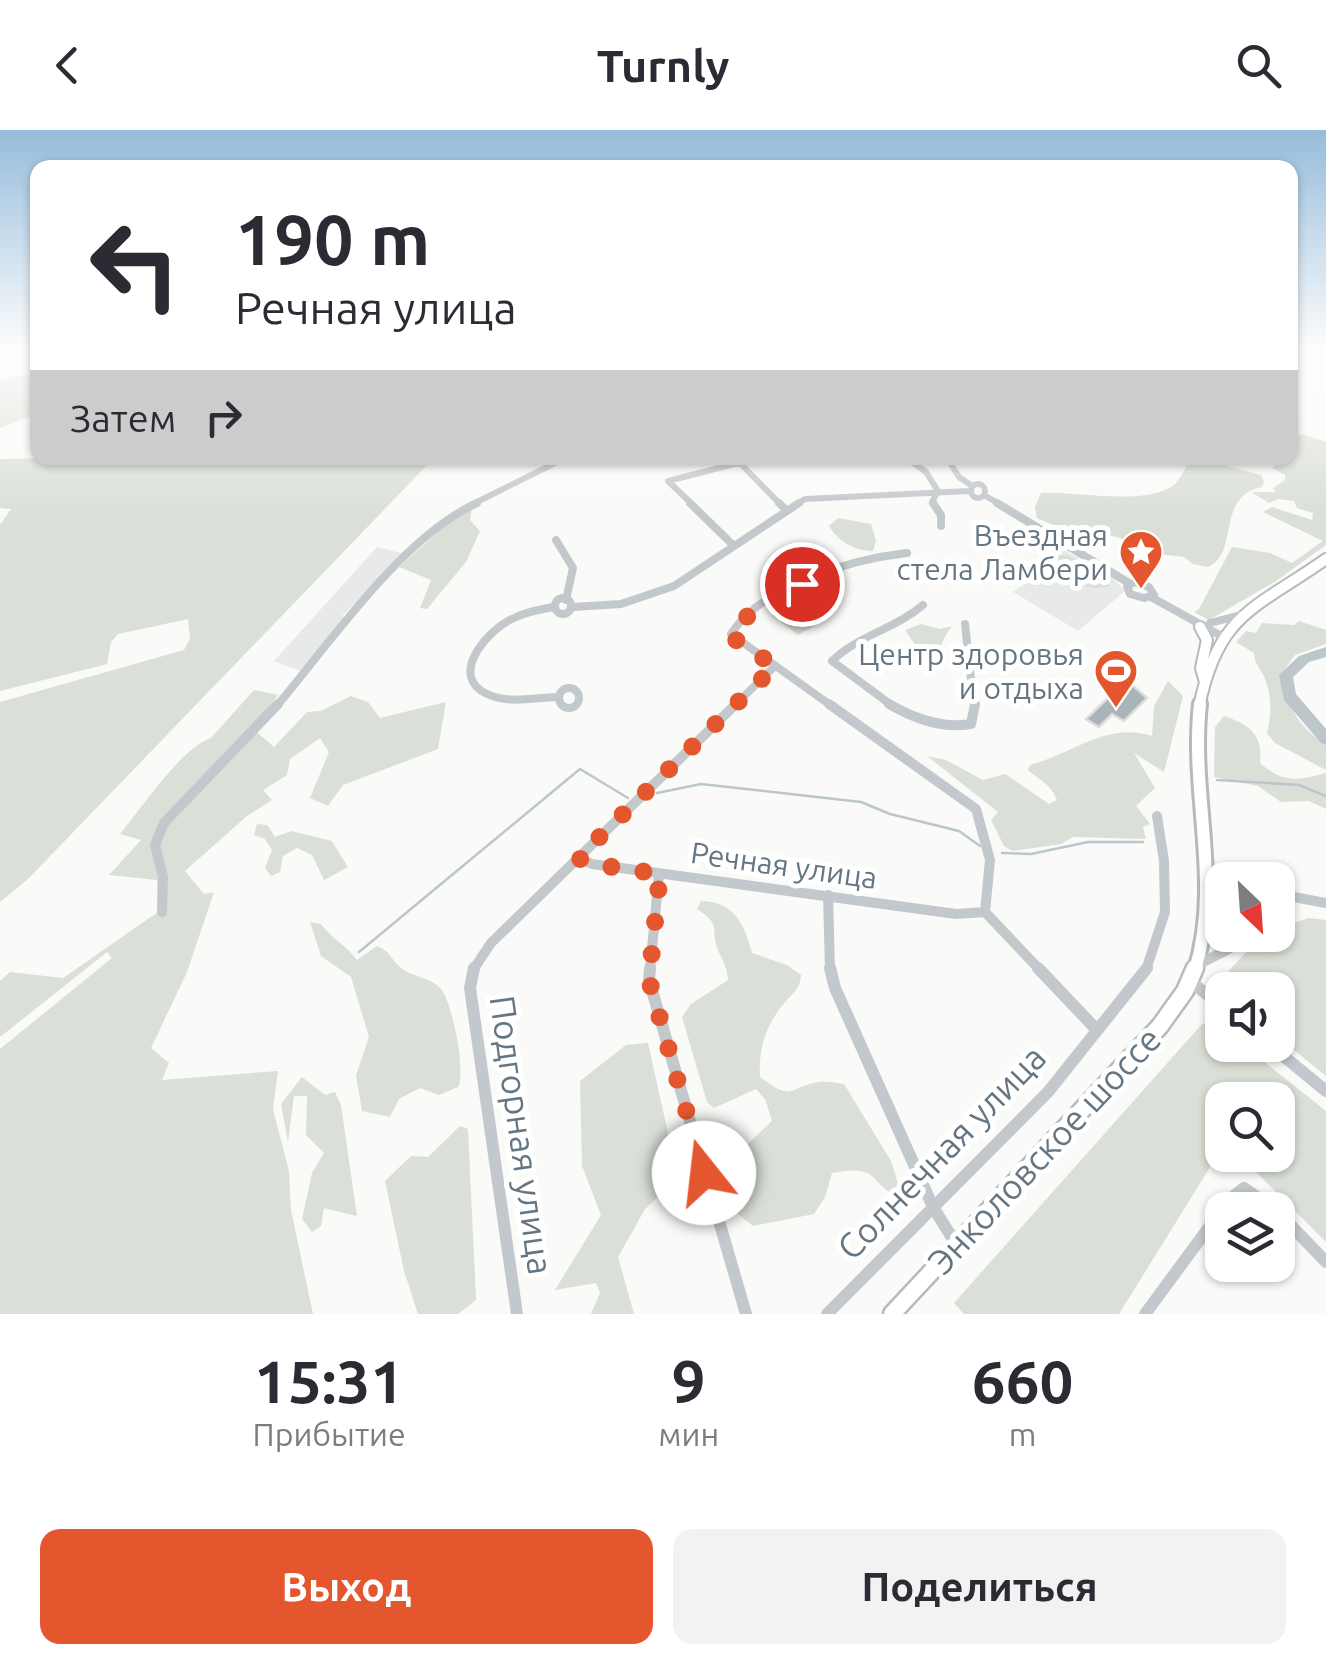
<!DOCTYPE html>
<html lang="ru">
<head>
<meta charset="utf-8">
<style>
	:root { --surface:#fff; --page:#f2f2f3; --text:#2b2b33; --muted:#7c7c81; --accent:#e4572e }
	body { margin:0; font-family:Ubuntu,sans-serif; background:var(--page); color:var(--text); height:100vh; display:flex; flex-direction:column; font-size:38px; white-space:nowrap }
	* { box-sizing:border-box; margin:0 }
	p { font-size:32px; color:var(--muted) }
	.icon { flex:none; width:55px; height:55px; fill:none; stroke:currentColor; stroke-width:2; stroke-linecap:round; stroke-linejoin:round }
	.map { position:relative; height:1184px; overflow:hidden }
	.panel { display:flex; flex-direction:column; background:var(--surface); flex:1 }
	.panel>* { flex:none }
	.hud { position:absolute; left:30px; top:30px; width:1268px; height:305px; border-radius:20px; box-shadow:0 2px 8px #0004; background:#fff; color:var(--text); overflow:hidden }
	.needle { width:65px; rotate:155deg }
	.fabs { position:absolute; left:1205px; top:732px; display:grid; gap:20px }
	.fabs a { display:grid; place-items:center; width:90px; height:90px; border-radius:20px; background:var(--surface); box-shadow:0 2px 8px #0004; font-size:50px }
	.pin { position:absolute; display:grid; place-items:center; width:85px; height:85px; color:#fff; margin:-42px; border:5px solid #fff; border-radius:50%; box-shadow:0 2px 10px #0007 }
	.me { position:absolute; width:110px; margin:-55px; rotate:344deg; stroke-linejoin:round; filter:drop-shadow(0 0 8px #0008) }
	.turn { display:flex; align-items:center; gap:35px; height:210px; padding:0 40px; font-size:45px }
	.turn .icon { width:130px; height:130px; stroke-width:2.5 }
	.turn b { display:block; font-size:70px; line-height:85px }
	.then { display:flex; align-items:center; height:95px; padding:0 40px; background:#0003; gap:20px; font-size:38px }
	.eta { display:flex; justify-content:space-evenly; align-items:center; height:170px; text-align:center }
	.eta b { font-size:60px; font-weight:600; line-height:70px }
	.cta { display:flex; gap:20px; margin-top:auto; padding:20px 40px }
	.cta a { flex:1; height:115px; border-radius:20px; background:var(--accent); color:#fff; font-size:40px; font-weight:600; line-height:115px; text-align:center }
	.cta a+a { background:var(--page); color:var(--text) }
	header { display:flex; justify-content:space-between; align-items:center; height:130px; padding:0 40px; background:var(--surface); font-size:45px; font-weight:600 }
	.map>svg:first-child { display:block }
	.built { fill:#e8e9e9 }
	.green { fill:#dadfd7 }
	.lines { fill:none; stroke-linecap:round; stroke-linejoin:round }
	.stream { stroke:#bbc7cb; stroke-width:2.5 }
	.river { fill:#bbc7cb; fill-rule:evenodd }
	.building { fill:#aab3b9; stroke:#dcdcda; stroke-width:2.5 }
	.major-far2-casing { stroke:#b5babe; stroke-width:14 }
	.major-far1-casing { stroke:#b5babe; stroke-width:18 }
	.major-casing { stroke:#b5babe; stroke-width:21 }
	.minor-far3 { stroke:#c3c8cc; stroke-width:6 }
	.minor-far2 { stroke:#c3c8cc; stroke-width:8 }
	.minor-far1 { stroke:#c3c8cc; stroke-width:10 }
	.minor { stroke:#c3c8cc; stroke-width:12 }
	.major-far2 { stroke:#fff; stroke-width:10 }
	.major-far1 { stroke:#fff; stroke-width:12 }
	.major { stroke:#fff; stroke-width:16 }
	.route { stroke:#e4572e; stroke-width:18; stroke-dasharray:0 32.4 }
	.labels { text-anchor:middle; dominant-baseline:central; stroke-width:10; stroke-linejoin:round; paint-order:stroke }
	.poi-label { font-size:30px; fill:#657683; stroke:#fff; text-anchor:end }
	.street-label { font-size:30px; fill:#657683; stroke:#fff }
	.near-street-label { font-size:35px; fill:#657683; stroke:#fff }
</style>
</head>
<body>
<header><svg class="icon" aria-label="back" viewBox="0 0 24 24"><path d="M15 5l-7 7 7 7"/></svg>Turnly<svg class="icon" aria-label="search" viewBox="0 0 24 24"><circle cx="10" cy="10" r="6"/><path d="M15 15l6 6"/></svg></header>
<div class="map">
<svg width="1326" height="1184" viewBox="0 0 1326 1184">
	<rect width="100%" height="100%" fill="#fafaf8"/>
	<path class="built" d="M377 417 405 424 342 486 346 488 300 541 274 531Z
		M1059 417 1114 449 1125 461 1078 501 1013 462 1049 437 1045 425Z"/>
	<path class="green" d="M37 242V284L0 298V250Z
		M1303 304 1326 312V415L1276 451 1209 490 1194 482 1199 479 1232 417 1270 423 1292 433 1323 411 1263 382 1272 377 1312 390 1313 383 1297 378 1294 371 1278 369 1269 373 1251 362H1276L1273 358 1285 350V345L1272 338 1283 328H1290V317L1296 314 1290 306Z
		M58 328H434L28 749 0 772V572L184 520 190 509 188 489 118 504 111 512 107 534 0 561V395L11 379 0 378V329Z
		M1201 329 1261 345 1264 351 1262 357C1215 366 1240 423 1208 437L1193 434 1184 427 1149 423 1118 407 1099 404 1098 414 1037 388 1035 377 1041 363C1075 361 1148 377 1175 354 1180 349 1184 340 1187 334Z
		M472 378 470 390 480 401 466 432 427 479 420 478 431 450 399 437 457 385Z
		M838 388 871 394 876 411 873 421C855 421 838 411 829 396Z
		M1058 425C1076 425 1097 437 1109 450V456C1090 464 1062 447 1051 432Z
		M790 473 828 488 798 505 772 485Z
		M1299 491 1326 500V514L1295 525 1282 543C1284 574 1300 598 1326 615V640L1275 613 1267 603C1272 584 1272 565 1264 546 1259 536 1255 535 1254 523L1236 512 1246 501 1256 503 1262 493 1294 495Z
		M921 494 940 499 952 496C944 506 940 519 934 529L922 525 905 500Z
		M1168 551 1183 566 1164 642 1134 623 1155 658 1136 676 1150 694 1143 697 1146 709 1073 707 1061 714 1012 721 1004 716 991 690 998 682 927 626 946 630 983 650 1005 644 1049 674 1057 670C1051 654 1040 651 1028 640L1030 635C1071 624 1109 591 1152 606L1154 576Z
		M254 560 278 565 252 598 274 617 307 582 321 581 351 566 368 572 380 588 446 572 438 619 343 655 328 676 310 668 329 622 320 608 290 629 287 645 263 660 272 670 247 686 185 741 204 764 214 762 187 842 151 918 169 933 162 950 278 941 273 980 289 1041 291 1080 313 1184H0V919L112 828 107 822 0 907V851L10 842 63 848 158 782 157 750 109 745 141 710 120 704C141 679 182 617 211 608Z
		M1224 586C1250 595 1263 604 1260 633 1283 653 1297 651 1326 643V679L1309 671 1281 672 1258 656 1214 647 1215 597Z
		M257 694 267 695 275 707 291 701 332 711 348 737 324 750 312 725 297 718 283 726 280 742 271 746 265 738 272 720 265 709 254 705Z
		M701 771C735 772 744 794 752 823L787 835 801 845C800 859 794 862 785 872 766 895 758 918 760 947 795 973 787 957 819 952 827 951 836 953 844 954L891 1031 903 1069C866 1055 884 1033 832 1043L825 1067 814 1084 753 1096 738 1084 730 1031 772 991 765 969 756 959 714 978 707 972 682 887 691 874 728 850C727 836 723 832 718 820 709 799 724 797 697 779Z
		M1309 788 1326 790V946L1278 907V860H1229L1225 845 1262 805H1278V798Z
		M310 792 321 794C333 810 346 815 357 830L377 816C390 821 390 828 400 837 410 847 431 847 441 859 453 874 466 943 458 957L439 965 420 958 399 969 390 987 362 981 356 945 369 907 351 847 321 826Z
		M1215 893 1222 899V915H1243L1326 981V1112L1239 1025H1278V970H1222V1018L1119 1184H964L954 1173 1202 894Z
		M648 913 675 1035 671 1054 645 1079 618 1127 634 1184H591L600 1163 596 1153 555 1160 601 1085 582 1036 580 951 626 915Z
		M302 947 325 965 335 962 341 975 357 1086 324 1078 321 1096 312 1102 302 1089 312 1043 324 1023 306 1005 307 966H294L288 1012 281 974Z
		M460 996 468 999 476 1170 458 1184H418L404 1141 385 1051 411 1026 428 1027Z"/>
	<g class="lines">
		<path class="stream" d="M1217 650 1299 655 1326 666
			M657 663 701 654 861 672 890 684 959 701 980 716
			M1002 723 1031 724 1088 712H1143
			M359 822 580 639 628 668"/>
		<path class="river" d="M1326 517V527L1309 532 1293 547 1296 564 1326 599V615L1321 613 1284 570 1279 545 1299 526Z"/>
	</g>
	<path class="building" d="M1131 554 1147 568 1124 591 1112 584 1099 597 1086 589 1107 569Z"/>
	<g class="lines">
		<defs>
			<path id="major-far2" d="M1200 497 1207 510 1201 538 1205 552
				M1199 577C1218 483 1255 479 1326 429"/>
			<path id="major-far1" d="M1195 840C1222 751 1190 665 1200 574"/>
			<path id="major" d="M892 1184 1160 896 1185 861 1195 838"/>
		</defs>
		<use href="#major-far2" class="major-far2-casing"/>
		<use href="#major-far1" class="major-far1-casing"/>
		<use href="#major" class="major-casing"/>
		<path class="minor-far3" d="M778 328H821
			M907 328 926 342 938 361 932 372 934 375
			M947 328 959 347 972 356
			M739 332 781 375
			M971 361a7 7 0 1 1 14 0a7 7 0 1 1-14 0Z
			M984 365 1001 375
			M471 375 565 328
			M693 375 668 351 758 328
			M795 375 805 369 969 361"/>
		<path class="minor-far2" d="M690 373 734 416
			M779 373 786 380
			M933 373 941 385V396
			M997 373 1129 453
			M556 410 573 438 566 470
			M1135 452 1149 457 1154 465 1144 468 1130 464 1127 456Z
			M1151 467 1223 507
			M555 476a8 8 0 1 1 16 0a8 8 0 1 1-16 0Z
			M553 477C537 480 522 483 508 491 485 504 449 546 487 564 509 574 533 568 557 567
			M573 477 621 474 674 456 799 373
			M1210 493 1245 484
			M965 494 974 577
			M559 568a10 10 0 1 1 20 0a10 10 0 1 1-20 0Z
			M276 577C329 514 402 407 477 373
			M733 577 775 536
			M833 577 731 504C762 455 853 429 907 423
			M894 577 832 531C859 505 895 499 923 475"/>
		<path class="minor-far1" d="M829 574 976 679 990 730 985 782
			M889 574C915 589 942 599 971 594L975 574
			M578 728 592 734 956 784 985 782
			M1278 764 1326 773
			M828 765 830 840
			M162 782 163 747 155 715 164 693 278 574
			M985 782 1040 840
			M1197 835 1229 819 1240 805
			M473 840 491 813 736 574
			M650 840 659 744
			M1146 840 1165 782 1164 731 1157 686"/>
		<path class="minor" d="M474 838 470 858 517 1184
			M650 838 649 850 746 1184
			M830 838 835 858 933 1077 956 1114
			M1038 838 1096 899
			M1191 852 1222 876
			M1270 915 1326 961
			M1278 1082 1326 1132
			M827 1184 1048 962 1147 838
			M1145 1184 1229 1070 1244 1058 1276 1080"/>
		<use href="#major-far2" class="major-far2"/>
		<use href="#major-far1" class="major-far1"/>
		<use href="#major" class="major"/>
	</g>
	<linearGradient id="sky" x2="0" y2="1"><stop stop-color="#96bcdc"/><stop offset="0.57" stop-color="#fdfdfc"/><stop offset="1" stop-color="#fdfdfc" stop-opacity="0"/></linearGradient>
	<rect width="1326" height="386" fill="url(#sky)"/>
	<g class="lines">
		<path class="route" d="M704 1043 649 850 660 744 592 734 578 728 775 536 736 510 732 497 777 466 802 454"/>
	</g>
	<defs>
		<symbol id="sight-pin" viewBox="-11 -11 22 30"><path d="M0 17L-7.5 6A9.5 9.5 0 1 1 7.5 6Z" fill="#e4572e" stroke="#fff"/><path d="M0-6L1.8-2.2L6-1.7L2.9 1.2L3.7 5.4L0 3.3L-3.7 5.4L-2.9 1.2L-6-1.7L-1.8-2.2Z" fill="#fff"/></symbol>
		<symbol id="stadium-pin" viewBox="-11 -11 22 30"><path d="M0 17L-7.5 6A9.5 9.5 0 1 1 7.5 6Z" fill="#e4572e" stroke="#fff"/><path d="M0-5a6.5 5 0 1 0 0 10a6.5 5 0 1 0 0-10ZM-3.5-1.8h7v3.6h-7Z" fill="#fff"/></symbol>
	</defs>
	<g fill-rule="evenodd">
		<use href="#sight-pin" x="1116" y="397" width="50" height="68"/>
		<use href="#stadium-pin" x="1091" y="516" width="50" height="68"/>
	</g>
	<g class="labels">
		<g class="poi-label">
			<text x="1108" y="405">Въездная<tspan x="1108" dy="34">стела Ламбери</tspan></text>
			<text x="1084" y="524">Центр здоровья<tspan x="1084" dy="34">и отдыха</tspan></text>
		</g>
		<g class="street-label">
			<text transform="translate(784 735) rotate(8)">Речная улица</text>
		</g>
		<g class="near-street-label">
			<text transform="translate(522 1005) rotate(82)">Подгорная улица</text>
			<text transform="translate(1044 1020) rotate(-47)">Энколовское шоссе</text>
			<text transform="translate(941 1022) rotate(-46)">Солнечная улица</text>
		</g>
	</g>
</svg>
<div class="fabs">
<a><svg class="needle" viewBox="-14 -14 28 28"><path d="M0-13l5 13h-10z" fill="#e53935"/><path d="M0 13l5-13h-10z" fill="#7c7c81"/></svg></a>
<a><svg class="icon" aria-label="sound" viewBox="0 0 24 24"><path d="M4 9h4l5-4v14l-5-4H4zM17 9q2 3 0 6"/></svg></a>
<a><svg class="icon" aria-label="search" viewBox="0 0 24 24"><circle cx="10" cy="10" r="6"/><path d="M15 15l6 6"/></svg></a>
<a><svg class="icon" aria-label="layers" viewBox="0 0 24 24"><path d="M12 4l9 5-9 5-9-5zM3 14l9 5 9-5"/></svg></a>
</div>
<div class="pin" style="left:802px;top:454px;background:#d93025"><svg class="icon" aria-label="arrive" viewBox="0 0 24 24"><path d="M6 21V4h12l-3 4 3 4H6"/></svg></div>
<svg class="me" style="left:704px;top:1043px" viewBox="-20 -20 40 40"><circle r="19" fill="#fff"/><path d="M0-13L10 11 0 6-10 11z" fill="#e4572e"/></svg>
<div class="hud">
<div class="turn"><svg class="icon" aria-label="left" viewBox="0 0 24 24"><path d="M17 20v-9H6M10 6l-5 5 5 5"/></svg><div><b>190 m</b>Речная улица</div></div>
<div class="then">Затем<svg class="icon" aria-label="right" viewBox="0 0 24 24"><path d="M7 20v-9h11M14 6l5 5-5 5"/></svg></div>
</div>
</div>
<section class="panel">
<div class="eta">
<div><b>15:31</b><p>Прибытие</p></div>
<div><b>9</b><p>мин</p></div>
<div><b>660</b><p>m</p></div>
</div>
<div class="cta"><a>Выход</a><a>Поделиться</a></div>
</section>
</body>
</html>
